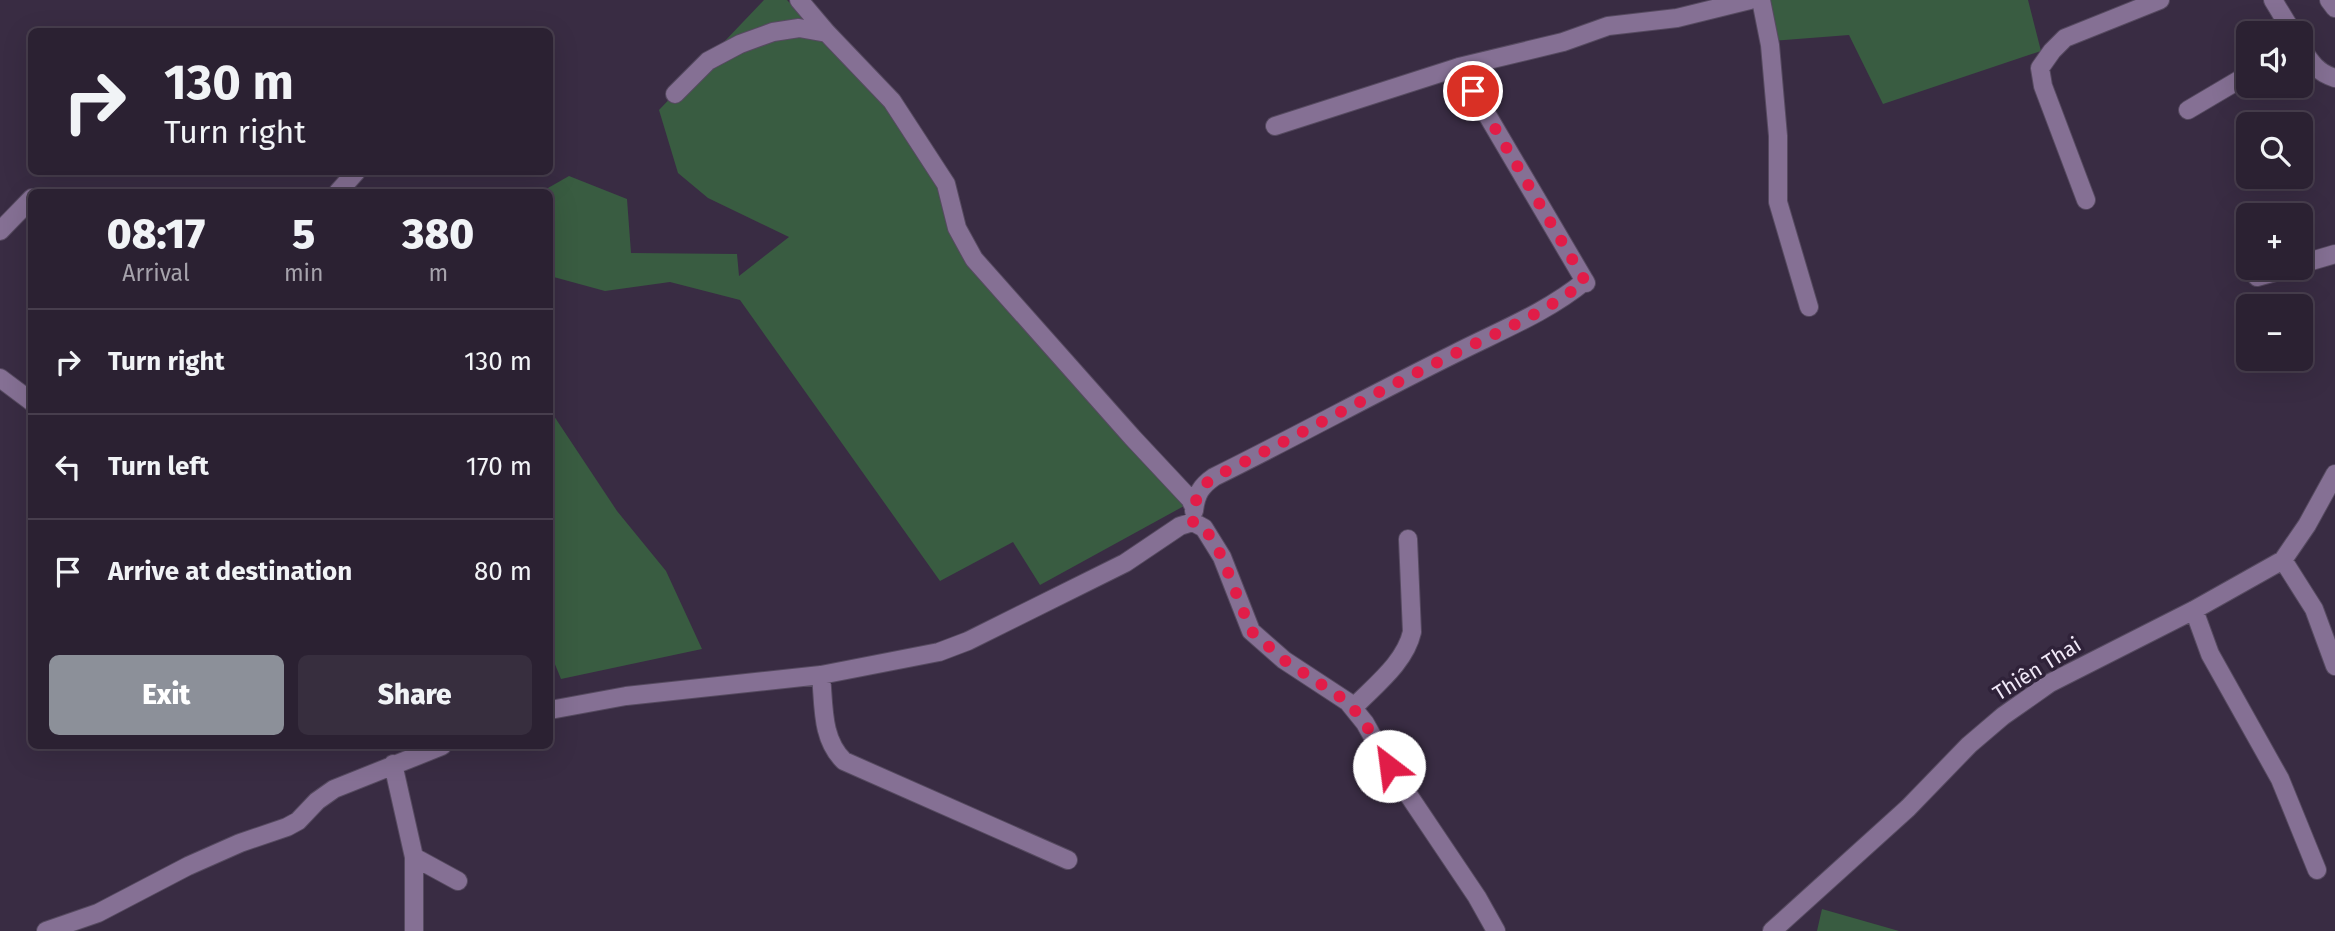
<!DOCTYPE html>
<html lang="en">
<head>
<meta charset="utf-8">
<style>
	:root { --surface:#2b2132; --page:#372e3e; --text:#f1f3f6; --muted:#a6a3ac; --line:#473e4d; --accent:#8c9099 }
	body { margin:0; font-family:"Fira Sans",sans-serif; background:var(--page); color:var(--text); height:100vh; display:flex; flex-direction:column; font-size:26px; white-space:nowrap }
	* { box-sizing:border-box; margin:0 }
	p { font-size:23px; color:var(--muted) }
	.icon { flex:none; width:38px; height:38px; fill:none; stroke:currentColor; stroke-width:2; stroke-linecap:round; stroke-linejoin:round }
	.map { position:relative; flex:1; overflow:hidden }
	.panel { position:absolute; left:28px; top:189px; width:525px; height:560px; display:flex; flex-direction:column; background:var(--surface); border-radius:10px; box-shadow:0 7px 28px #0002,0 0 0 2px var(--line) }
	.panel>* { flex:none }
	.hud { position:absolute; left:28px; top:28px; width:525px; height:147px; border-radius:10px; box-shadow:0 7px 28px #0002,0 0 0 2px var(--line); background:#2b2132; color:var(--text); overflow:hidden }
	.fabs { position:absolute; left:2236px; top:21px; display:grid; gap:14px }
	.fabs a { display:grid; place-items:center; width:77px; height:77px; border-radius:10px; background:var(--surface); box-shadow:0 7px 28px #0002,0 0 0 2px var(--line); font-size:35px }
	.pin { position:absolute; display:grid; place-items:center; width:60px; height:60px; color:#fff; margin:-30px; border:4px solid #fff; border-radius:50%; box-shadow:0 2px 7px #0007 }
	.me { position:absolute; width:77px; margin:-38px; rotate:330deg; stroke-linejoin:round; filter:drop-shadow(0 0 5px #0008) }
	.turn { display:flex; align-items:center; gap:24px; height:147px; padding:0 21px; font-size:32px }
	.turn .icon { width:91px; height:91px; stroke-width:2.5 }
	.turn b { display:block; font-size:49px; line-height:60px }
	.eta { display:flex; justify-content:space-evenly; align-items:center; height:119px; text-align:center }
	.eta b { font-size:42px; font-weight:800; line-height:49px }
	.primary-button { display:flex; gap:14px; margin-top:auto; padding:14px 21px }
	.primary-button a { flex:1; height:80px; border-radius:10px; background:var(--accent); color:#fff; font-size:28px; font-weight:800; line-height:80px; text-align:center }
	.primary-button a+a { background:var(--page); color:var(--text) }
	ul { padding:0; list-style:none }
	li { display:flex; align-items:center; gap:21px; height:105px; padding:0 21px; border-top:2px solid var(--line) }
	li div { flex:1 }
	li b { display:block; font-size:26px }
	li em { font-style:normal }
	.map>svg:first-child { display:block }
	.green { fill:#395c41 }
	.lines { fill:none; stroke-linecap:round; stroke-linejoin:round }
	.minor-casing { stroke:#564a60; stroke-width:20 }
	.minor { stroke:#857094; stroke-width:18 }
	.route { stroke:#e11d48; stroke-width:12; stroke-dasharray:0 21.6 }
	.labels { text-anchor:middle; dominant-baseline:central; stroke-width:7; stroke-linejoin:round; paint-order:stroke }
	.street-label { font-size:21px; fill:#f1e9f8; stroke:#2f2239 }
</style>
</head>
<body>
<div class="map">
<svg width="2335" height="931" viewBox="0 0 2335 931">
	<rect width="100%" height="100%" fill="#392c43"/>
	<path class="green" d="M764 0H787L889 109 946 198 972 265 1184 506 1040 585 1013 542 940 581 740 300 670 282 605 291 550 276V192H541L569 176 627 199 631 253 737 254 739 276 789 237 708 198 678 173 659 110Z
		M1760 0H2028L2041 51 1883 104 1849 35 1773 41Z
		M550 410 617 511 666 571 702 649 561 679 550 652Z
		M1822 909 1899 931H1817Z"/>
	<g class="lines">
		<defs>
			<path id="minor" d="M799 0 827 33 892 101 946 184 957 228 974 259 1132 437 1190 499 1194 507
				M1761 0 1770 45 1778 136V202L1809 307
				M2273 0 2293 33
				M2329 0 2335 8
				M2301 47C2310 62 2318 73 2335 78
				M1459 67 1586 283
				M675 94 708 61 740 44 773 32 799 28 827 33
				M2188 110 2249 74
				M1275 126 1459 67 1563 42 1608 26 1677 18 1750 0
				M338 192 356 172
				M2086 200 2043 86 2040 68 2052 51 2065 38 2160 0
				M0 231 32 198
				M2301 264 2335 254
				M2257 277 2290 268
				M0 378 32 402
				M1194 511C1196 494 1201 486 1214 477 1295 437 1373 394 1454 354 1499 331 1546 313 1585 281
				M2283 560 2314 609 2335 666
				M2194 610 2210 654 2280 779 2317 870
				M821 675C824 705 821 739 844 761L1068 860
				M1353 708C1374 686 1405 663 1412 632L1408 539
				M550 710 626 696 821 675 939 652 968 641 1125 563 1180 526 1193 522 1204 528 1222 557 1251 631 1284 660 1348 702 1365 723 1389 766 1477 897 1496 931
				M393 764 414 857V931
				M414 857 458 881
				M46 931 98 913 188 866 240 843 287 827 298 821 317 801 334 789 442 746
				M1772 931 1908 808 1969 745 2003 716 2050 683 2194 610 2283 560 2307 525 2335 474"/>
		</defs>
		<use href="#minor" class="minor-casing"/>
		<use href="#minor" class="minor"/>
	</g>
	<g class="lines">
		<path class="route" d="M1389 766 1365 723 1348 702 1284 660 1251 631 1222 557 1205 528 1193 523C1194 502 1197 489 1214 477 1295 437 1373 394 1454 354 1499 331 1546 313 1585 281L1473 91"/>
	</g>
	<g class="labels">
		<g class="street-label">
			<text transform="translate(2037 669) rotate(-32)">Thiên Thai</text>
		</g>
	</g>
</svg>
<div class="fabs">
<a><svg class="icon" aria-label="sound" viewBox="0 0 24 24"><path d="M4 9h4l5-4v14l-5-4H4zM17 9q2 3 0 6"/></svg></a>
<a><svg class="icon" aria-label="search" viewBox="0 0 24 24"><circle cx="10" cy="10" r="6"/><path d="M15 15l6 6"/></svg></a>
<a>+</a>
<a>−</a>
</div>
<div class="pin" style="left:1473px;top:91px;background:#d93025"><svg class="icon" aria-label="arrive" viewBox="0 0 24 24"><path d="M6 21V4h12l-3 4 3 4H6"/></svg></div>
<svg class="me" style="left:1389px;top:766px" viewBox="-20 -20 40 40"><circle r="19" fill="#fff"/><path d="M0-13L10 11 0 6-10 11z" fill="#e11d48"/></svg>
<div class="hud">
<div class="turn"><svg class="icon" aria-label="right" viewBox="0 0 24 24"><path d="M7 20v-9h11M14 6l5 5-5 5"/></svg><div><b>130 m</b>Turn right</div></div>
</div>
<section class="panel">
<div class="eta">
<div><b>08:17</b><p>Arrival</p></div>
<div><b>5</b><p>min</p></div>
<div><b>380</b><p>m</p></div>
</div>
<ul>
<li><svg class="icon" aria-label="right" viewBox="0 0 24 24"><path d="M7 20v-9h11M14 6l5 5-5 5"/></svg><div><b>Turn right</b></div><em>130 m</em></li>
<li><svg class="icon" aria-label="left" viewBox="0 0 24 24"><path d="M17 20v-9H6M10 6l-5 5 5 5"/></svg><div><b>Turn left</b></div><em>170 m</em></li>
<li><svg class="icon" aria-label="arrive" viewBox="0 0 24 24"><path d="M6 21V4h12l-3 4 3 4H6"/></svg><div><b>Arrive at destination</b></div><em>80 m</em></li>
</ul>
<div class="primary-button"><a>Exit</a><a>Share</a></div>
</section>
</div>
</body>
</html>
